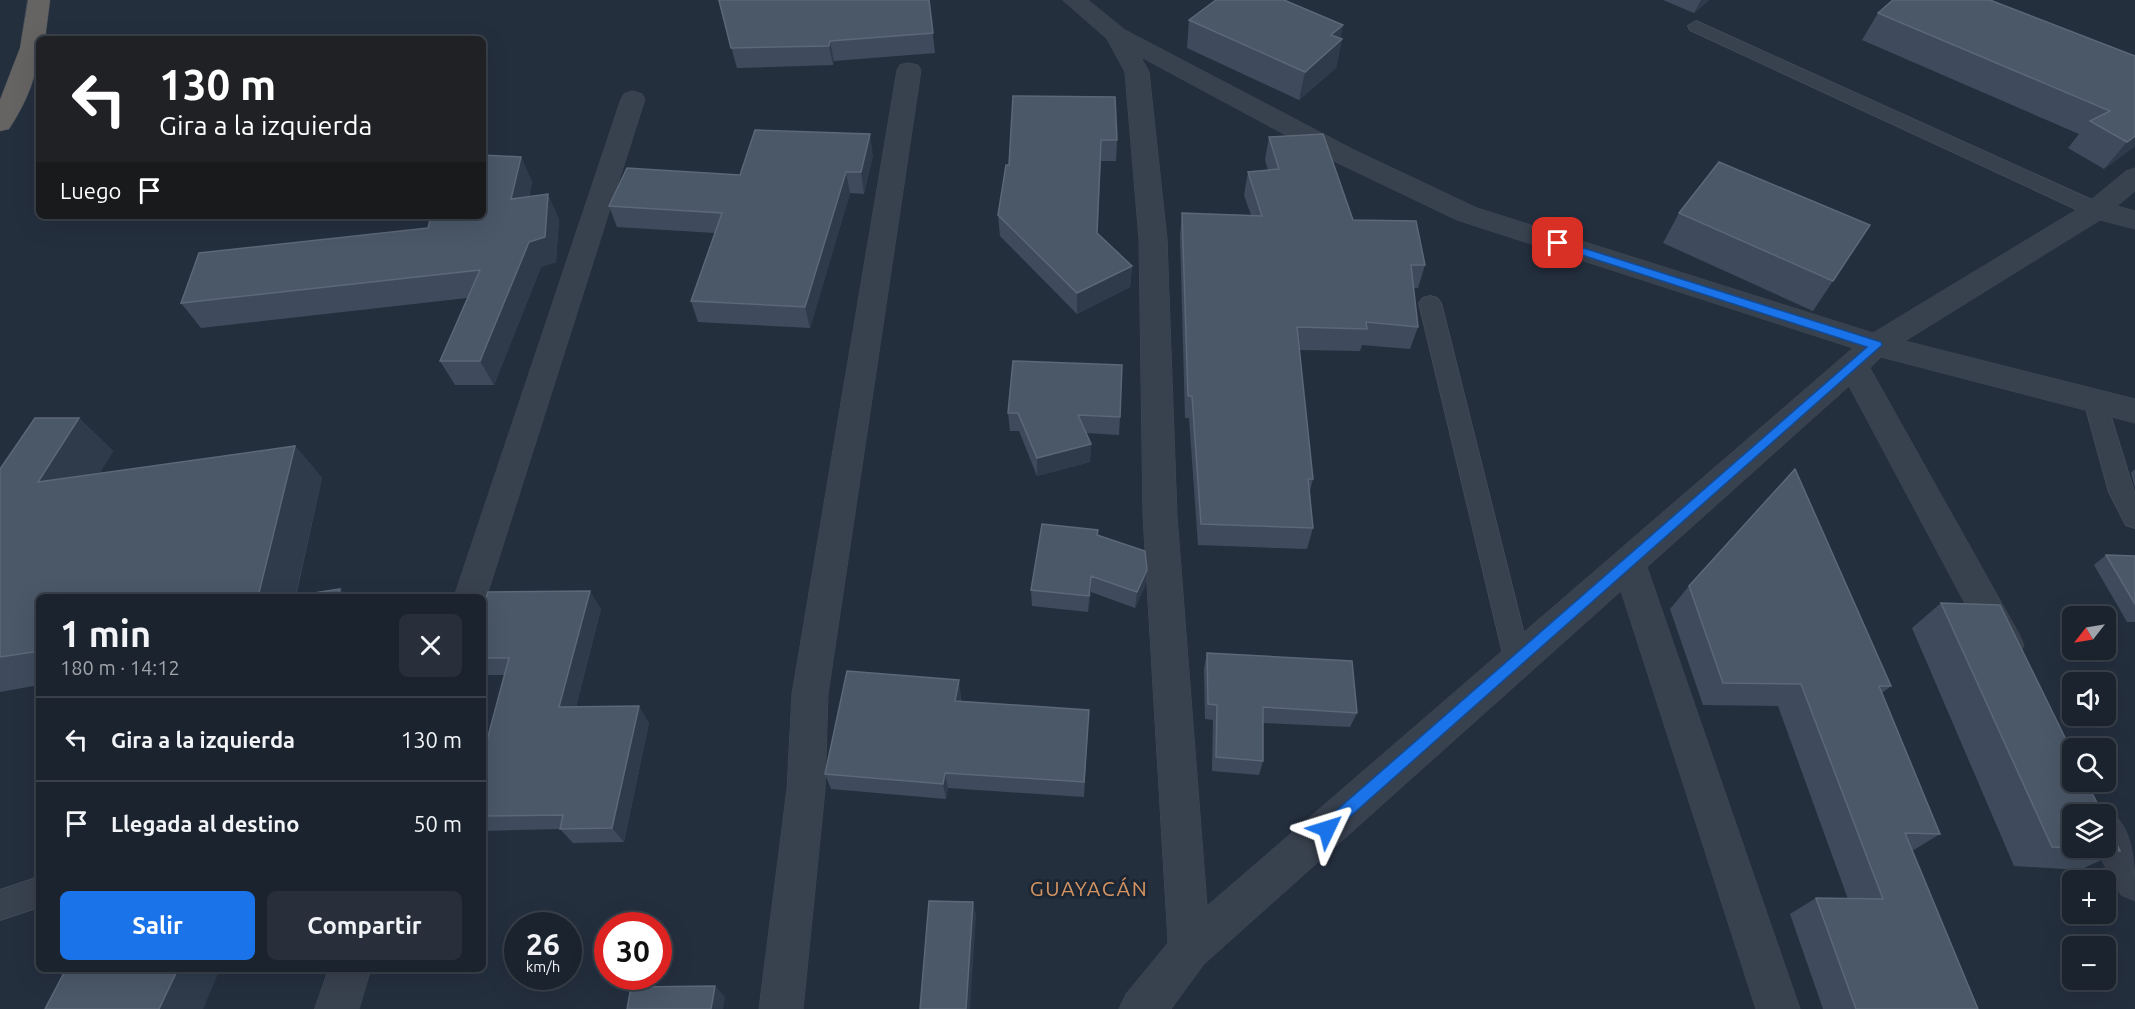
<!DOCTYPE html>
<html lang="es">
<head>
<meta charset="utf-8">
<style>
	:root { --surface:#1b232e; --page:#282f3a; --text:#f1f3f6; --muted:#a0a4aa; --line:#39404a; --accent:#1a73e8 }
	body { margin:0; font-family:Ubuntu,sans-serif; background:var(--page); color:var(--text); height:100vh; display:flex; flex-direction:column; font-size:22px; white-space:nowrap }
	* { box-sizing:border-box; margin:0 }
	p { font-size:20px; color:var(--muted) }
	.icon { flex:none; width:33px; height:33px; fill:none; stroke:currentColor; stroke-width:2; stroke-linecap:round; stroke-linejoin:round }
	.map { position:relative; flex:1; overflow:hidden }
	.panel { position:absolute; left:36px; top:594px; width:450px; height:378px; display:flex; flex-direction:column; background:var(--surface); border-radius:9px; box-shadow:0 6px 24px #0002,0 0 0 2px var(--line) }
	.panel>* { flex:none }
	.banner { position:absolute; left:36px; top:36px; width:450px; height:183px; border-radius:9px; box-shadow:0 6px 24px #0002,0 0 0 2px var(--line); background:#202124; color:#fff; overflow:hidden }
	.needle { width:39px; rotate:239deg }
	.tools { position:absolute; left:2062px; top:606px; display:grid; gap:12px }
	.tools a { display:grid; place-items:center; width:54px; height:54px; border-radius:9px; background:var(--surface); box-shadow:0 6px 24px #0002,0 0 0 2px var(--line); font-size:30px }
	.speed { position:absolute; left:504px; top:912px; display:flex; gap:12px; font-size:30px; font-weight:700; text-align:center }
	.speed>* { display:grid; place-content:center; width:78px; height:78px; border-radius:50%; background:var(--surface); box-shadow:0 6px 24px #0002,0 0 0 2px var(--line); line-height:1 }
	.speed small { font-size:15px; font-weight:400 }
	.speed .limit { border:9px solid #d22; background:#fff; color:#111 }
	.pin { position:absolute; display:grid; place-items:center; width:51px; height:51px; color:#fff; margin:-26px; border-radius:12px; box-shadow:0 3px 9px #0006 }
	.me { position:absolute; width:66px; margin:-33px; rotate:49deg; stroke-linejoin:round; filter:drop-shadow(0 0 4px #0008) }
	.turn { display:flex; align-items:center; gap:21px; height:126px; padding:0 24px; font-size:27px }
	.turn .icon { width:78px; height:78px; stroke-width:2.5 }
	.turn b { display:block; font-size:42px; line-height:51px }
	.then { display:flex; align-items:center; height:57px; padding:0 24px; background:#0003; gap:12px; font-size:22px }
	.round { display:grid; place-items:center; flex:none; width:63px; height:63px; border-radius:9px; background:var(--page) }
	.summary { display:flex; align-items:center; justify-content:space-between; height:102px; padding:0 24px }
	h1 { font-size:36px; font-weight:700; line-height:45px }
	.primary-button { display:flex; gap:12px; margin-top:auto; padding:12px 24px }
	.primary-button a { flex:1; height:69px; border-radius:9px; background:var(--accent); color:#fff; font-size:24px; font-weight:700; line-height:69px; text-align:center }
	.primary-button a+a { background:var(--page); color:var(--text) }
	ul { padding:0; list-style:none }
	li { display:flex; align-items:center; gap:18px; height:84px; padding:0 24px; border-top:2px solid var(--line) }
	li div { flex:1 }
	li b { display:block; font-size:22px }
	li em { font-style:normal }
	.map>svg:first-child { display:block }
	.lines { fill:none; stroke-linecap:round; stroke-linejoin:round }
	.service-casing { stroke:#414a57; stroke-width:2 }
	.minor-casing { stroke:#414a57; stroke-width:1 }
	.trunk-casing { stroke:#434c59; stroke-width:1 }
	.service { fill:#38414e; fill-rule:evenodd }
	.minor { fill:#38414e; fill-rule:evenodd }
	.trunk { fill:#656462; fill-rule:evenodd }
	.wall { fill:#3f4b5c }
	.shaded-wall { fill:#2f3b4b }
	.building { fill:#4b5868; stroke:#5c6777; stroke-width:1.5 }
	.route { fill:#1a73e8; stroke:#114b97; stroke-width:1.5 }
	.labels { text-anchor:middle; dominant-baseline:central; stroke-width:6; stroke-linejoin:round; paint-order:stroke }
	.near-neighbourhood-label { font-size:21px; letter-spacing:1.5px; fill:#d59563; stroke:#1d2633 }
</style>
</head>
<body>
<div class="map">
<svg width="2135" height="1009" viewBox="0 0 2135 1009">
	<rect width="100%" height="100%" fill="#242f3e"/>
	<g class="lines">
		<defs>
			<path id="service" d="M1696 21 2103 205 2106 210 2103 215H2089L1690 30 1688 26Z
				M1430 296 1437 298 1441 303 1531 662 1527 670 1518 674 1509 670 1505 662 1419 303 1423 298Z
				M2095 392 2103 395 2106 401 2135 495V528L2126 525 2109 492 2084 401 2087 395Z
				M36 878 39 879V907L0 920V890Z"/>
			<path id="minor" d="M1063 0H1088L1125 30 1354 150 1477 208 1873 333 2086 204 2126 171 2135 168V191L2117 206 2135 211V229L2100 220 1905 341 2135 399V423L1881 357 1870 368 2019 634 2024 645 2019 656 2006 661 1993 656 1849 386 1647 567 1800 1009H1756L1621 591 1204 964 1171 1009H1119L1126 994 1168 943 1143 516 1139 239 1125 72 1107 39ZM1141 57 1336 162 1457 220 1853 348 1207 906 1177 516 1167 239 1149 72Z
				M909 63 918 65 921 70 828 694 825 789 803 1009H759L787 789 792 694 897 70 900 65Z
				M633 91 642 94 645 99 483 608V597H454L621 99 624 94Z
				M2106 809C2135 824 2135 868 2135 901L2121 895 2095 848H2106V814H2092Z
				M329 969H371L359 1009H315Z"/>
			<path id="trunk" d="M28 0H50L45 39H39C39 73 28 100 9 129L0 131V100L20 48Z"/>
		</defs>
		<use href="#service" class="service-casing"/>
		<use href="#minor" class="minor-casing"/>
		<use href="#trunk" class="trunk-casing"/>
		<use href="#service" class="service"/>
		<use href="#minor" class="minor"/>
		<use href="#trunk" class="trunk"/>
	</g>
	<path class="wall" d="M718 0H929L935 53 834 61 833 65 737 68Z
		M1663 0H1709L1694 13Z
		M1878 13 2135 56V146L2104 169 2068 148 2079 134 1862 40Z
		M1189 20 1342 39 1336 68 1299 100 1187 48Z
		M1013 96 1117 140 1116 161H1101L1097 234 1132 266 1130 287 1077 314 1000 236 998 215 1009 165Z
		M1269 137 1353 220 1425 265 1418 288H1413L1418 327 1410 349 1362 345 1360 351 1299 350 1313 479 1310 491 1313 528 1307 549 1198 545 1189 418H1185L1180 236 1182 213 1251 215 1244 195 1248 172 1268 170 1265 160Z
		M873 155 864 194 850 193 810 328 698 322 691 301 715 233 617 227 609 206 740 175Z
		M521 157 532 182 529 197 559 219 556 262 541 267 494 385H455L440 361 467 298 201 328 181 303 428 228Z
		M1679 213 1833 281 1813 311 1663 243Z
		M1008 413 1120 417 1119 435 1086 433 1091 444 1090 462 1037 476 1019 431H1010Z
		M79 418 113 451 99 474 295 446 322 478 296 596 340 589 347 597H39V685L0 692V469Z
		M2135 469V488L2131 473Z
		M1098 535 1147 570 1145 586 1135 608 1091 592 1088 612 1032 606 1031 590Z
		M2106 555 2135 556V622H2127L2094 565Z
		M1689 586 1891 686 1882 693 1940 834 1912 851 1978 1009H1823L1790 914 1816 898 1848 899 1778 706 1703 705 1670 609Z
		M1941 603 2120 851 2080 870 2014 866 1912 628Z
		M483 607 601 609 576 707 649 723 624 842 573 843 560 829 483 831V755L504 675H483Z
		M1207 653 1357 713 1350 727 1263 723V761L1259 775 1212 771 1213 720 1205 719 1204 669Z
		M961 696V701L1089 710 1084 797 948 788 946 799 831 789 825 774Z"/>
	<path class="shaded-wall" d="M1701 0H1709L1694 13Z
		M1343 25 1340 41 1342 39 1336 68 1299 100 1305 72 1331 35Z
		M830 41 834 61 833 65 829 46Z
		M870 134 873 155 864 194 861 172Z
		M2135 136V146L2104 169 2127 142Z
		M521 157 532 182 523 224 511 199Z
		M846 172 850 193 810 328 805 307Z
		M548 194 559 219 556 262 541 267 494 385 480 361Z
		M1132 266 1130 287 1077 314V293Z
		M79 418 113 451 75 514 38 482Z
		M1091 444 1090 462 1037 476V458Z
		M295 446 322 478 295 597H258Z
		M1147 570 1145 586 1135 608 1137 592Z
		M1091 576V592L1088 612 1089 596Z
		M340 589 347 597H338Z
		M590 591 601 609 572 723 559 707Z
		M959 680 961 696 958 717 955 701Z
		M639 706 649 723 624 842 612 828Z
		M945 773 948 788 946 799 943 784Z
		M973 902 976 915 970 1009H966Z
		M178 969H207L218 974 203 1009H159Z
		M715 986 725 997 723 1009H711Z"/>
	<path class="building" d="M719 0H929L933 33 830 41 829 46 731 48Z
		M1216 0H1284L1343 25 1331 35 1342 39 1305 72 1189 20Z
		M1893 0H1990L2135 56V136L2127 142 2090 121 2110 111 1878 13Z
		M1013 96 1115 97 1117 140H1101L1097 233 1132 266 1077 293 998 215 1006 165H1009Z
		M755 130 870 134 861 172H846L805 307 691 301 722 213 609 206 627 168 740 175Z
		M1323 134 1353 220 1416 221 1425 265H1411L1418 327 1366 322 1367 329 1297 327 1313 479H1308L1313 528 1201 524 1192 396H1188L1182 213 1262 216 1248 172 1279 169 1269 137Z
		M483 155 521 157 511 199 548 194 545 237 529 242 480 361H440L480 270 181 303 199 253 428 228 431 216H483Z
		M1719 162 1870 225 1833 281 1679 213Z
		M1013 361 1122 365 1120 417 1078 415 1091 444 1037 458 1018 413H1008Z
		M35 418H79L38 482 295 446 258 597H39V651L0 657V469Z
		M1795 469 1891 686H1879L1940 834 1905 833 1978 1009H1856L1816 898 1883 899 1801 684 1723 683 1689 586Z
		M1042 524 1098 530 1097 535 1145 551 1147 570 1137 592 1091 576 1089 596 1031 590Z
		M2106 555 2135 556V604Z
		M340 589 338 597H288Z
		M590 591 559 707 639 706 612 828 560 829 563 815 483 816V755L509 658H483V607L488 592Z
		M1941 603 2000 605 2073 754V782H2086L2103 814H2073V848H2106V821L2120 851 2052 847Z
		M1207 653 1352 661 1357 713 1263 707V761L1216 757 1217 705 1208 704Z
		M847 671 959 680 955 701 1089 710 1084 782 945 773 943 784 825 774Z
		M929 901 973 902 966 1009H920Z
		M66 969H178L159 1009H45Z
		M715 986 711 1009H627L631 987Z"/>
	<path class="route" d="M1558 240 1881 342 1882 345 1327 837 1322 834 1319 829 1322 823 1867 347 1554 246V241Z"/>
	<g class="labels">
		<g class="near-neighbourhood-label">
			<text x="1089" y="888">GUAYACÁN</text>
		</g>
	</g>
</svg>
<div class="tools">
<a><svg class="needle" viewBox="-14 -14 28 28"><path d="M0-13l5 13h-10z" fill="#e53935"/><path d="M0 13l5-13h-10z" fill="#a0a4aa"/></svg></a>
<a><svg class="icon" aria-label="sound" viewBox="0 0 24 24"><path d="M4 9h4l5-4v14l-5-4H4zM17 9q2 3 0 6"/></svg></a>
<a><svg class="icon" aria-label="search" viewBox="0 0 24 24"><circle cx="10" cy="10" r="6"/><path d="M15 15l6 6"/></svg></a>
<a><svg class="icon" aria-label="layers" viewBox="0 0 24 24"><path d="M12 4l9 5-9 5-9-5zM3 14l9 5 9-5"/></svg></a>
<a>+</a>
<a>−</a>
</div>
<div class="speed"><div>26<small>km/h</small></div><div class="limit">30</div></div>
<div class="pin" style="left:1558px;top:243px;background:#d93025"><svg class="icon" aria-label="arrive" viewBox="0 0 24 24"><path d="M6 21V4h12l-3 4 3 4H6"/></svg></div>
<svg class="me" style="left:1327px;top:829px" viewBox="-20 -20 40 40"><path d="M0-17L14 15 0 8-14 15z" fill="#1a73e8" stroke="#fff" stroke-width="4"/></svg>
<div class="banner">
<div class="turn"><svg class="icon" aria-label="left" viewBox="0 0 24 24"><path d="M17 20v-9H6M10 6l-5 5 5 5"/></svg><div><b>130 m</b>Gira a la izquierda</div></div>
<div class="then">Luego<svg class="icon" aria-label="arrive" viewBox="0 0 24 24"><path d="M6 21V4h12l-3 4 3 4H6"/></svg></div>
</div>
<section class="panel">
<div class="summary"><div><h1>1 min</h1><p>180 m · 14:12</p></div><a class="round"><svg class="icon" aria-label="close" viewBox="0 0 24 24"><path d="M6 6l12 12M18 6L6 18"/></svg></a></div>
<ul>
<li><svg class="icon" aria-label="left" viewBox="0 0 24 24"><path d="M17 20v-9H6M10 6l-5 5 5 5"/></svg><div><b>Gira a la izquierda</b></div><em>130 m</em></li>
<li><svg class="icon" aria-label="arrive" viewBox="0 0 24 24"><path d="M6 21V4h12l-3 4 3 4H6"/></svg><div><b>Llegada al destino</b></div><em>50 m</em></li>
</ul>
<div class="primary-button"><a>Salir</a><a>Compartir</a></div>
</section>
</div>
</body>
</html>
